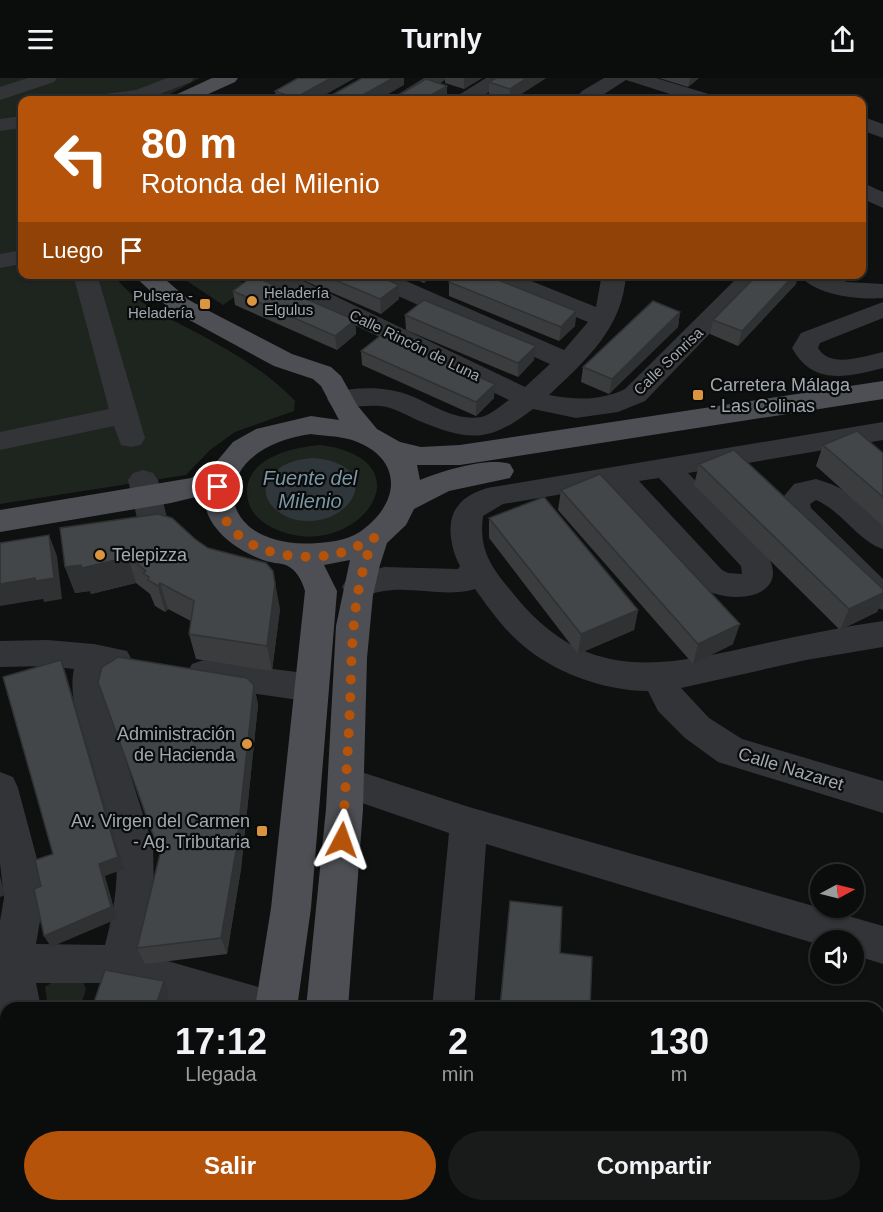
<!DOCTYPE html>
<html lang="es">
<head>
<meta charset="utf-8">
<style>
	:root { --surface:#0b0c0c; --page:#191a1a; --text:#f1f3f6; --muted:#9a9b9d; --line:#2b2c2d; --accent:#b45309 }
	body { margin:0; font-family:Arial,sans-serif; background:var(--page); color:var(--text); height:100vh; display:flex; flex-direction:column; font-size:22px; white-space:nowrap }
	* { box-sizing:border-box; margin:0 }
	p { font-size:20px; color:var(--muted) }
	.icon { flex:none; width:33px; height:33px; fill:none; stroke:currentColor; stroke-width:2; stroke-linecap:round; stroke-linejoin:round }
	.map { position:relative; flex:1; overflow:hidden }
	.sheet { position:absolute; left:0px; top:924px; width:884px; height:210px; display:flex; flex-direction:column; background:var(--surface); border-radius:18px 18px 0 0; box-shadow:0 2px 4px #0004,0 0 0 2px var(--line) }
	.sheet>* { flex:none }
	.top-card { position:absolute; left:18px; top:18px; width:848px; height:183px; border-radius:12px; box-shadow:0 2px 4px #0004,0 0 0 2px var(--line); background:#b45309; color:#fff; overflow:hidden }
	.needle { width:39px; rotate:83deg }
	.tools { position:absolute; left:810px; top:786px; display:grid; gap:12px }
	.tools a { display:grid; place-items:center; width:54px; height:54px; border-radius:50%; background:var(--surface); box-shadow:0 2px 4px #0004,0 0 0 2px var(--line); font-size:30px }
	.pin { position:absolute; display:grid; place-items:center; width:51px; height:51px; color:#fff; margin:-26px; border:3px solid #fff; border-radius:50%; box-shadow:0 2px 6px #0007 }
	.me { position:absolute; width:66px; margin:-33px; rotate:4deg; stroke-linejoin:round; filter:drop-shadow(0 0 4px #0008) }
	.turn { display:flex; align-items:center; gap:21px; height:126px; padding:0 24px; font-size:27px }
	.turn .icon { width:78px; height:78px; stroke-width:2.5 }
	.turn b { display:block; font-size:42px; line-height:51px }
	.then { display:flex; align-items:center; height:57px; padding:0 24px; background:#0003; gap:12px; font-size:22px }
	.eta { display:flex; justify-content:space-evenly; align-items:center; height:102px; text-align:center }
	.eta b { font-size:36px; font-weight:600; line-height:42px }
	.button { display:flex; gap:12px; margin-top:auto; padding:12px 24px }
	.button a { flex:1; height:69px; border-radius:36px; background:var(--accent); color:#fff; font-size:24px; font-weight:600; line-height:69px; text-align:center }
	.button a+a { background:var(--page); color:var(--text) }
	header { display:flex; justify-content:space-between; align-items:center; height:78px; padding:0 24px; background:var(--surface); font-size:27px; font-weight:600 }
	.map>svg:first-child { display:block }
	.green { fill:#1e251f }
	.water { fill:#2f373b }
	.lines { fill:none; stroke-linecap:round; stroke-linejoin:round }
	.minor { fill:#333437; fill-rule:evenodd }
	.major { fill:#4d4f54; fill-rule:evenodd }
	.wall { fill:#3a3c3e }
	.shaded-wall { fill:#2f3132 }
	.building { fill:#434648; stroke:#2f3132; stroke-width:1.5 }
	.route { stroke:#b45309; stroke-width:10; stroke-dasharray:0 18 }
	.poi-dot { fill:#da953e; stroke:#0a0b0b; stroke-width:2 }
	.labels { text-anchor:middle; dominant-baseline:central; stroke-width:4.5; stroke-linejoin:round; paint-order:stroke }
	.far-poi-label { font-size:15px; fill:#a2a8b0; stroke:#0a0b0b; text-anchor:start }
	.far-street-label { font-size:15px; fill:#a2a8b0; stroke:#0a0b0b }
	.poi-label { font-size:18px; fill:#a2a8b0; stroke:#0a0b0b; text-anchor:start }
	.street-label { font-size:18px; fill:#a2a8b0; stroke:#0a0b0b }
	.water-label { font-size:20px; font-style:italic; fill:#7c98a7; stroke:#0a0b0b }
</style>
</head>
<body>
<header><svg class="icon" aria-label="menu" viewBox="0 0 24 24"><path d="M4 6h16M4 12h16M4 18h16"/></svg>Turnly<svg class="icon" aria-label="share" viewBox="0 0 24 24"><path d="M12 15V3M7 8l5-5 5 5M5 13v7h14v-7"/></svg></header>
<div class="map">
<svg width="883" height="1134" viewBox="0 0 883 1134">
	<rect width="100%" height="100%" fill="#0f1010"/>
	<path class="green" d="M0 0H200L159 22H22V196L114 197C134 226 170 240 201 257 234 275 269 295 295 323L294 333 235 354 210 372 186 397 0 426Z
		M178 197H226L251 208 223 227Z
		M321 367C436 383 351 491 271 449 257 442 247 430 247 414 247 379 294 369 321 367Z
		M83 904 86 911 80 930H48L45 909 51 905Z
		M0 955C8 990 12 1033 0 1067Z"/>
	<path class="water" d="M313 380C388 386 352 452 297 442 274 437 253 415 275 394 285 384 299 381 313 380Z"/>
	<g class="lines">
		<path class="minor" d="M28 0H57L54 4 0 22V9Z
			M167 0H194L191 4 145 22H87L90 18 136 12Z
			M424 0H448L415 22H392L395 18Z
			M486 0H510L477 22H454L457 18Z
			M604 0H656L715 18 718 22H689L626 2 595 22H574L582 13Z
			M22 38V50L0 53V41Z
			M861 38 883 46V60L861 52Z
			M861 104 883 114V130L861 120Z
			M22 172V186L0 190V176Z
			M73 196H97L145 360 141 367 131 369 121 367 114 348 0 372V354L109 331Z
			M257 196H289L525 309 550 286 360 201 357 196H390L564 272 588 244 483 201 480 196H514L596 229 602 196H626C623 250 586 282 549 317 576 322 600 323 625 311L741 196H767L645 323 618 334 576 340 533 331C488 366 468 363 417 342 407 337 397 332 387 329 369 325 350 332 331 327L327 321 331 315C354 309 383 308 406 316 429 324 455 344 481 339 491 337 500 328 509 322L260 201Z
			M799 196H829L847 204 883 206V220C860 222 814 218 799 196Z
			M883 224V240L820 265 818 270C830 291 864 278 883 274V290C847 299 813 308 792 270L801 255Z
			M883 344V362L688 395 767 476C793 521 728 528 701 509 690 501 681 487 673 478 652 454 631 431 610 408L503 426 483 438C478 475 494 492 516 519 588 607 665 588 762 566 802 557 842 549 883 543V569L806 582 681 610 709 640 742 661 883 703V735L718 684 685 660 658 633 648 613C604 613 552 594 519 564 502 549 488 529 475 511 445 520 414 508 384 513 369 515 362 522 347 517L342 509 347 501 384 489 458 491 460 488C451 472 445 443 458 428 465 418 476 414 487 410ZM659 400 741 488 742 496 728 495 722 492 639 403Z
			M143 392 153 395 158 402 167 440 163 447 152 451 141 447 137 440 128 402 133 395Z
			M816 401C844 409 862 422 883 442V471C858 463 842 433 816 422L810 426 811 430 883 501V532L872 528 785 441 781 434 780 423 794 406Z
			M47 562 94 566 127 573 132 582 127 591 115 595 107 594 106 619 153 768 154 813 143 876 262 910 277 916 283 930H193L110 905H36L41 930H6L5 944 0 932V843L4 820 0 785V694L13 699 18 710 41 796 44 820 36 866 105 867C113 837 121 796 114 766 104 721 64 631 74 591L47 588 0 589V563Z
			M204 582 312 596 324 600 329 610 324 620 312 624 204 608 192 604 187 595 192 586Z
			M346 689 469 729 883 848V886L854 877V862H820V867L486 766 474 930H432L449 755 333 715 328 704 333 693Z
			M6 1086V1128H22L19 1134H0V1088Z
			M408 1128H454L453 1134H407Z"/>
		<path class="major" d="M212 0H238L235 4 195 22H170L173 18Z
			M132 196H159L189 222 211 234 292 276 331 289 341 298 357 327 377 351 400 364 421 369 460 367 883 303V321L460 387H417L420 402C443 393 486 379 510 386L514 393 510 400 449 413 414 431 406 447 387 465 380 487 373 517 367 580 363 731 348 930H306L326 731 336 548 350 482 324 487 337 513 311 830 297 930H255L271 830 305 513C302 503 297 492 286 487 279 485 271 485 263 482 236 472 204 450 204 417L171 425 0 454V432L191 400 212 389 233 364 256 351 311 338 339 342 321 308 313 301 274 288 171 232ZM311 356C324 358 339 358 352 362 400 378 403 420 365 450 353 461 334 464 318 465 213 474 200 372 311 356Z
			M211 1128H257L255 1134H209Z
			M270 1128H316L315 1134H269Z"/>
	</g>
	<path class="wall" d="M445 0H482L464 11 445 5Z
		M496 0H546L512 22H503L489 18V4Z
		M659 0H699L688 9Z
		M275 13 316 22H277Z
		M289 196H374L399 207V221L381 236Z
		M403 196H434L424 205Z
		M449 204 576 233 575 248 559 263 449 218Z
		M796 206 738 268 710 256 713 242Z
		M233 213 355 242 356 256 337 272 235 227Z
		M680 234 678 249 609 316 581 304 583 289Z
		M405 237 534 282 518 299 406 252Z
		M361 273 494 320 476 338 362 287Z
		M823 367 883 375V448L816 388Z
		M699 386 883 511V521L877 534 840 552 694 407Z
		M561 412 733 566 693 586 558 432Z
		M489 440 638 532 634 552 578 576 489 460Z
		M195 461 280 531 272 593 196 581 189 556 191 543 168 531 165 534 155 528 150 516 136 505 91 516 90 513 75 515 65 489Z
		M254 607 258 627 241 791 227 876 145 886 137 870 160 776Z"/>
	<path class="shaded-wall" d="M331 0H355L316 22H296L295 20Z
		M393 0H404V7L378 22H354Z
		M464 0H482L464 11Z
		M527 0H546L512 22H509L510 11Z
		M690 0H699L688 9Z
		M447 8V21L444 22H423Z
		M424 196H434L424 205Z
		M795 196H799L796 206 738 268 742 253Z
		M399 207V221L381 236 380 221Z
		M576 233 575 248 559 263 561 249Z
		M680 234 678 249 609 316 612 301Z
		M355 242 356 256 337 272 335 258Z
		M536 268 534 282 518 299V285Z
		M495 306 494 320 476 338V324Z
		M49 457 57 478 62 521 44 524 43 521 0 528V506L35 500Z
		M128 479 136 505 91 516 90 513 75 515 65 489Z
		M273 493 280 531 272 593 267 568Z
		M160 505 168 531 165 534 158 508Z
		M883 515V521L877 534 840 552 849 531Z
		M638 532 634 552 578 576 581 556Z
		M740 546 733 566 693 586 698 566Z
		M61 582 66 596 124 791 105 798 117 841 51 869 44 858 99 786Z
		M254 607 258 627 241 791 227 876 221 860Z
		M0 798 5 817 0 819Z
		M164 903 169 914 164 930H155Z
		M92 1128H102L100 1134H90Z"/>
	<path class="building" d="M298 0H331L295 20 275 13Z
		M362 0H393L354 22H323Z
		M496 0H527L510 11 489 4Z
		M426 1 447 8 423 22H390Z
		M321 196H374L399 207 380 221Z
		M458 196H483L576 233 561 249 449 204Z
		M758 196H795L742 253 713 242Z
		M253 198 355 242 335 258 233 213Z
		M424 222 536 268 518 285 405 237Z
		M653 223 680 234 612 301 583 289Z
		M381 257 495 306 476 324 361 273Z
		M857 353 883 375V419L823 367Z
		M734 372 883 511V515L849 531 699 386Z
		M600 396 740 546 698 566 561 412Z
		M544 419 638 532 581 556 489 440Z
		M158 436 172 440 195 461 208 470 266 485 273 493 275 506 267 568 189 556 194 523 160 505 158 508 148 502 149 499 143 495 146 493 128 479 82 490 81 487 65 489 60 450Z
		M49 457 54 500 36 503 35 500 0 506V465Z
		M118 579 247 600 254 607 236 773 221 860 137 870 160 776 98 604 102 589Z
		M61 582 118 779 99 786 111 829 44 858 34 811 41 808 35 782 53 776 3 599Z
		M510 823 562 829 560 875 592 879 590 930H500Z
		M105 892 164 903 155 930H92Z
		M22 1128H92L90 1134H19Z
		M480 1128H659V1134H479Z"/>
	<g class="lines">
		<path class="route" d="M218 409C216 470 287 486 336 476 349 473 362 466 374 460 351 513 352 572 350 628 348 673 345 718 342 762"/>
	</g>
	<g class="poi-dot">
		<circle cx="252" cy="223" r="6"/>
		<rect x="199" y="220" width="12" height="12" rx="3"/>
		<rect x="692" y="311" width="12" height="12" rx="3"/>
		<circle cx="100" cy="477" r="6"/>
		<circle cx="247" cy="666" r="6"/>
		<rect x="256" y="747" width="12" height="12" rx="3"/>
	</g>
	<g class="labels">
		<g class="far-poi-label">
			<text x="264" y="214">Heladería<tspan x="264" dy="17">Elgulus</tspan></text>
			<text x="193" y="217" text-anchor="end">Pulsera -<tspan x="193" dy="17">Heladería</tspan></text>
		</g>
		<g class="far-street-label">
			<text transform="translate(415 267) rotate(26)">Calle Rincón de Luna</text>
			<text transform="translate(668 283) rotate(-44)">Calle Sonrisa</text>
		</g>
		<g class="poi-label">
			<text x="710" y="307">Carretera Málaga<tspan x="710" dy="21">- Las Colinas</tspan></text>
			<text x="112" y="477">Telepizza</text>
			<text x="235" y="656" text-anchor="end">Administración<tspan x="235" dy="21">de Hacienda</tspan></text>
			<text x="250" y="743" text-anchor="end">Av. Virgen del Carmen<tspan x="250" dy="21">- Ag. Tributaria</tspan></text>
		</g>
		<g class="street-label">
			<text transform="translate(791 691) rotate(17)">Calle Nazaret</text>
		</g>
		<g class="water-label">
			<text x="310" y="400">Fuente del<tspan x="310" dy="23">Milenio</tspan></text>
		</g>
	</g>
</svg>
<div class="tools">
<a><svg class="needle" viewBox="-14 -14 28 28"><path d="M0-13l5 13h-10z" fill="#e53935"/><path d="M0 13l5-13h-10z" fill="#9a9b9d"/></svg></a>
<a><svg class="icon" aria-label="sound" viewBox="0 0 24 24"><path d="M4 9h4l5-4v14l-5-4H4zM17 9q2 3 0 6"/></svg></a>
</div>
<div class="pin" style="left:218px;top:409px;background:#d93025"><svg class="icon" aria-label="arrive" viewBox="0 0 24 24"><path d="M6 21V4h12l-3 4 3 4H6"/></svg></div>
<svg class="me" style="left:342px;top:762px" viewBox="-20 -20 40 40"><path d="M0-17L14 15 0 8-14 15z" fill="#b45309" stroke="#fff" stroke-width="4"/></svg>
<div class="top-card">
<div class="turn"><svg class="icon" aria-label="left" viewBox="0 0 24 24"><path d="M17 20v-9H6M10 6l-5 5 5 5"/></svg><div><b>80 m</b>Rotonda del Milenio</div></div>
<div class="then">Luego<svg class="icon" aria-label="arrive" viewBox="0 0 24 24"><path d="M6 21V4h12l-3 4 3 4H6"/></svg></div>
</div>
<section class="sheet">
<div class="eta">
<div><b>17:12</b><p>Llegada</p></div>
<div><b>2</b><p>min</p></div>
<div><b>130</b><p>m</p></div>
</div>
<div class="button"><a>Salir</a><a>Compartir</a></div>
</section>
</div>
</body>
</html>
